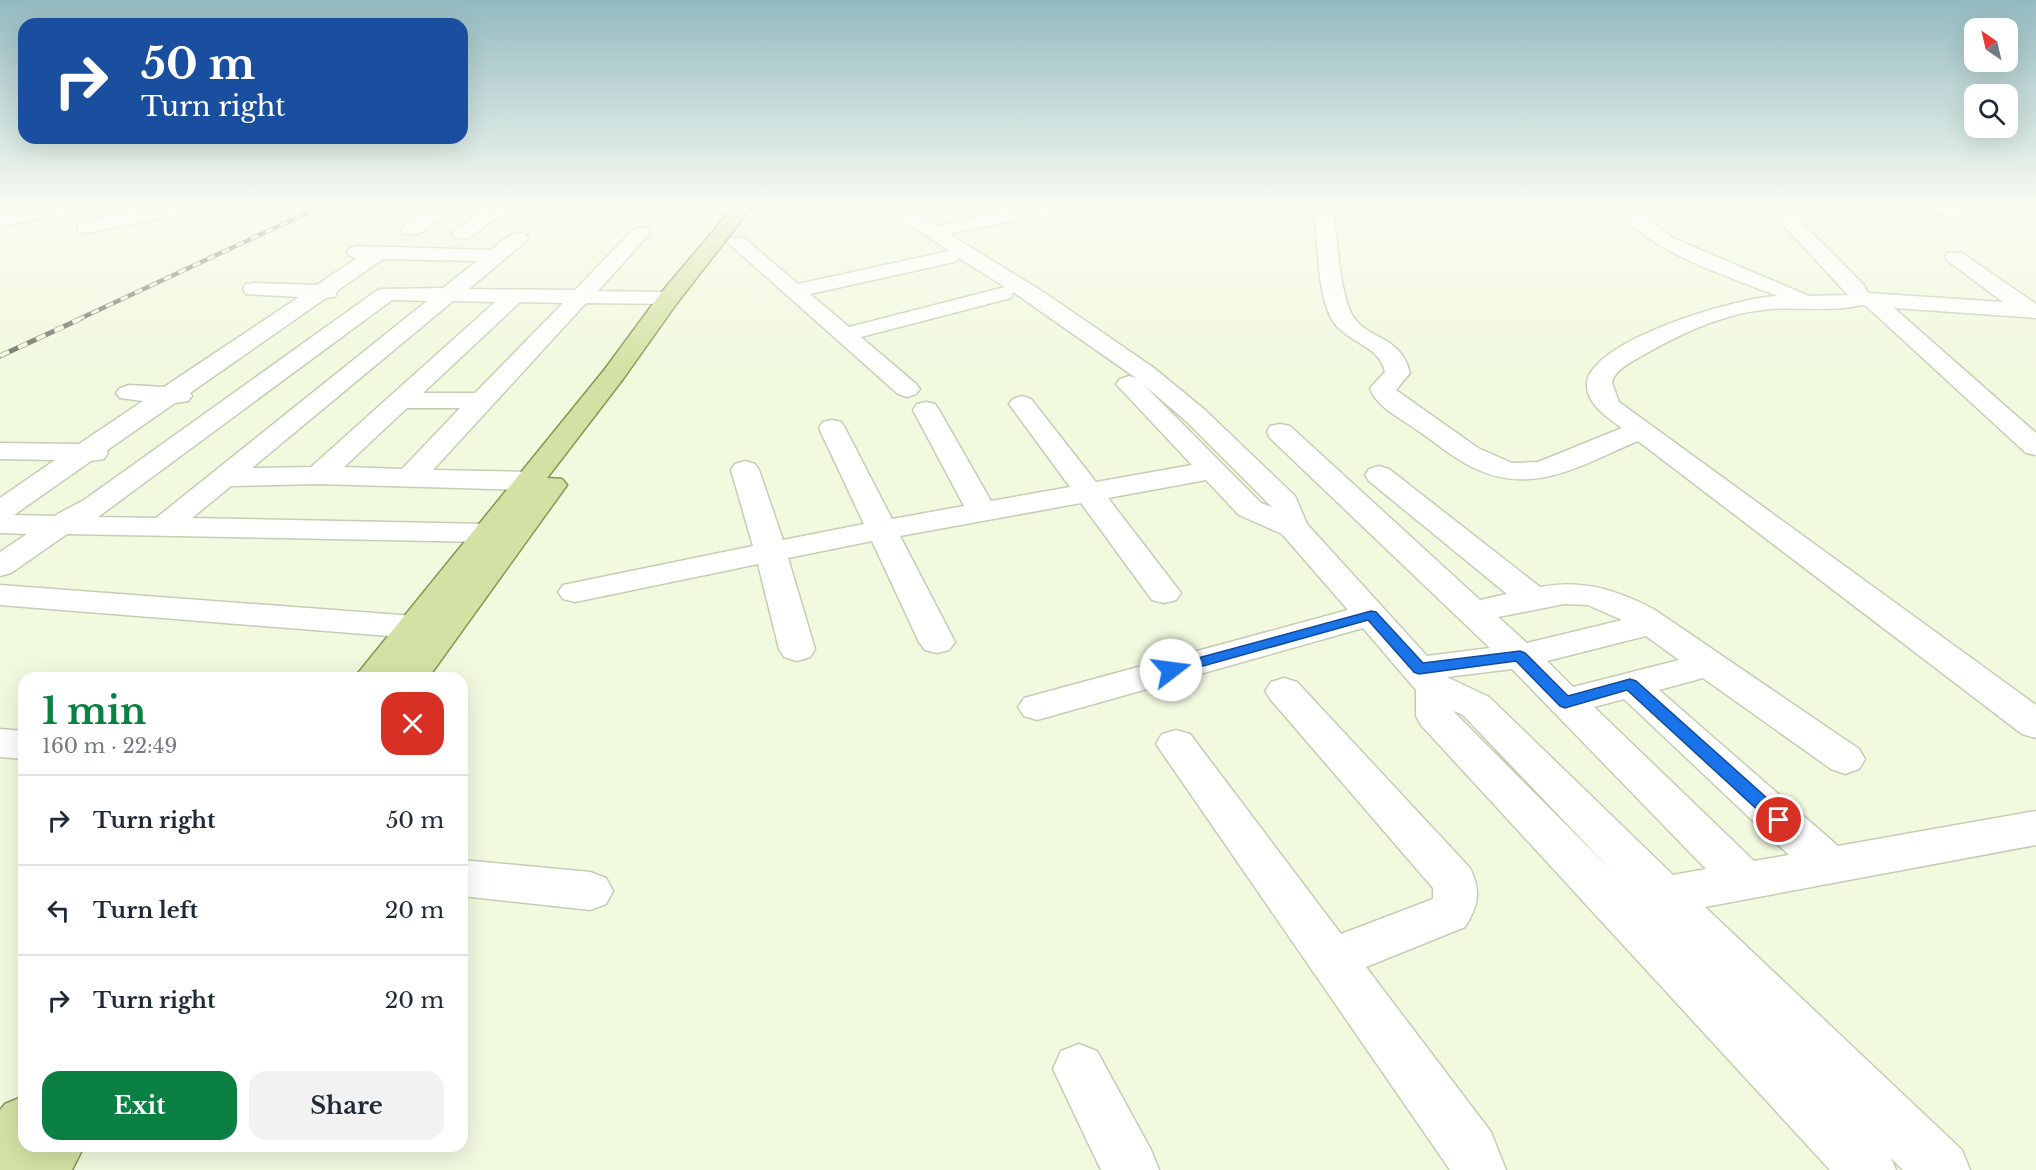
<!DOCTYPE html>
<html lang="en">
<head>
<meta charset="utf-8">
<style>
	:root { --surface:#fff; --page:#f2f2f3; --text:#1f2937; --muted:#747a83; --line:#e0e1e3; --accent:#0b8043 }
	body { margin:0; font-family:"Libre Baskerville",serif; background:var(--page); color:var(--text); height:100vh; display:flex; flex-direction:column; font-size:22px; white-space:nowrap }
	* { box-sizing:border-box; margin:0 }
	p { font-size:20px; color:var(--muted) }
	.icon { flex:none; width:33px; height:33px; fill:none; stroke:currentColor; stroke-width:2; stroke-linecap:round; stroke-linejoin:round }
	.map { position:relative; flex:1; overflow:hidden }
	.panel { position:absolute; left:18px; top:672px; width:450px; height:480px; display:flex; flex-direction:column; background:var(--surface); border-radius:18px; box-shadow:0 6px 24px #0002 }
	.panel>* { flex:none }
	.banner { position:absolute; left:18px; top:18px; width:450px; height:126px; border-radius:18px; box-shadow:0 6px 24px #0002; background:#1a4fa0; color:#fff; overflow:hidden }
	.needle { width:39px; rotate:326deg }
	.buttons { position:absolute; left:1964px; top:18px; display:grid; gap:12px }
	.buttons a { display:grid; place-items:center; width:54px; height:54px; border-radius:12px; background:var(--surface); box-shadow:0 6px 24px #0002; font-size:30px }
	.pin { position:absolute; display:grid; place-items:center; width:51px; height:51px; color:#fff; margin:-26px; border:3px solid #fff; border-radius:50%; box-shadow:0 2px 6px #0007 }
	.me { position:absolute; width:66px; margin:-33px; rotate:75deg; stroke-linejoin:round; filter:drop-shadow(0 0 4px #0008) }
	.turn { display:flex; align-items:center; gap:21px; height:126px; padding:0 24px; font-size:27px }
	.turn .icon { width:78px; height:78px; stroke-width:2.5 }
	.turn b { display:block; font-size:42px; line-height:51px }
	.round { display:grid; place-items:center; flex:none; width:63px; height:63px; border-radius:18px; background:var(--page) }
	.overview { display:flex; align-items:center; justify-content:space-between; height:102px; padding:0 24px }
	h1 { font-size:36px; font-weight:700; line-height:45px; color:var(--accent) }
	.primary-button { display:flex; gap:12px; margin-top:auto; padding:12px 24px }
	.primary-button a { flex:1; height:69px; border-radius:18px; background:var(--accent); color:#fff; font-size:24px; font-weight:700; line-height:69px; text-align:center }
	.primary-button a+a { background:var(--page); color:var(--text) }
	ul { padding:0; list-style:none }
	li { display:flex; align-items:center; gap:18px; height:90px; padding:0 24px; border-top:2px solid var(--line) }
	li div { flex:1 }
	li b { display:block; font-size:22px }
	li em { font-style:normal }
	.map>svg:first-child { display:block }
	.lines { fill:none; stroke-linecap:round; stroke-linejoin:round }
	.minor-casing { stroke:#c6cdb4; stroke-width:3 }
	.major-casing { stroke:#879852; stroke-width:3 }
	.minor { fill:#fff; fill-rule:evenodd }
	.major { fill:#d3e2a4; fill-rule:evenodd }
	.rail-far1-casing { stroke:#737768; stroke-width:4.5 }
	.rail-casing { stroke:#737768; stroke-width:5 }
	.rail-far1 { stroke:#f1f9df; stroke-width:3; stroke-dasharray:8; stroke-linecap:butt }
	.rail { stroke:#f1f9df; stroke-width:4; stroke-dasharray:10; stroke-linecap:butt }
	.route { fill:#1a73e8; stroke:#114b97; stroke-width:1.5 }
</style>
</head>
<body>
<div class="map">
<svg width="2036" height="1170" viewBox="0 0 2036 1170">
	<rect width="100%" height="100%" fill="#f1f9df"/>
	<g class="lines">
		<defs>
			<path id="minor" d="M61 204H98L95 208 89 209 0 226V214Z
				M178 204H212L209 208 203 209 86 233 79 231 77 227 79 223 86 221Z
				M443 204H464L418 234H404L402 230 404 226Z
				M494 204H514L469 238H455L452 234 455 230Z
				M734 204H754L751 208H737Z
				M879 204H900L936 226 1047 204 1053 205 1056 209 1053 213 949 234 1045 293 1154 368 1205 410 1295 496 1307 524 1427 656 1490 648 1270 438 1267 432 1270 426 1280 424 1290 426 1480 600 1507 594 1369 481 1365 475 1369 469 1379 466 1389 469 1540 587C1583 579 1617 590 1655 610L1859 749 1865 759 1859 769 1845 774 1831 769 1703 678 1659 690 1838 846 2036 811V845L1705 907 1962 1150 1970 1170H1903L1891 1158 1896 1170H1830L1421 725 1416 716V690L1363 628 1037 720 1024 716 1018 707 1024 698 1348 610 1282 534 1239 515 1206 480 1108 498 1181 593 1176 600 1164 603 1152 600 1081 503 900 536 955 642 949 650 937 653 925 650 919 642 872 541 788 558 815 649 810 657 797 661 784 657 779 649 758 564 575 602 563 599 558 592 563 585 753 546 731 470 735 464 745 461 755 464 759 470 783 540 864 524 819 428 823 422 832 420 841 422 845 428 892 519 964 506 913 410 917 404 926 402 935 404 939 410 991 501 1070 487 1009 404 1013 399 1022 396 1031 399 1096 482 1192 465 1116 384 1120 379 1129 376 1136 378 1013 292 1011 298 861 337 916 384 920 389 916 394 907 397 898 394 727 242 730 238H744L798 284 949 251ZM959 258 1005 287 849 327 810 294 950 263 957 261ZM1143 384 1187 422 1272 507 1261 503ZM1564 604 1588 605 1622 620 1527 643 1498 617ZM1646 636 1679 660 1573 687 1547 661ZM1512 669 1706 869 1673 875 1489 697 1447 677ZM1624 699 1789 855 1754 861 1594 707ZM1454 711 1463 715 1612 871 1454 712Z
				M1314 204H1332C1337 233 1339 291 1352 315 1367 340 1401 335 1410 373L1396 390 1478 448 1512 463 1538 462 1622 428C1608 418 1585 403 1587 383 1591 340 1739 297 1777 296 1729 276 1640 250 1615 204H1633L1651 222 1675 239 1809 296 1848 295 1764 204H1783L1864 285 1868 293 2003 302 1948 261 1945 257 1948 253H1962L2036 304V318L1894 308 2036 433V455L2026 453 1866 306 1862 305C1832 312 1801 307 1770 309 1725 313 1684 332 1645 354 1634 361 1614 369 1612 383L1619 402 2036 705V738L2022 734 1638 441C1583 464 1534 497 1474 468 1453 458 1436 443 1417 430 1402 419 1376 407 1370 388L1385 372C1380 344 1343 342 1331 318 1316 288 1318 238 1314 204Z
				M1815 204H1930L2036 209V219L1824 209 1818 208Z
				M641 227 648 229 650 233 598 291 669 292 677 293 680 298 677 303 669 304 586 303 433 470 529 472 539 475 543 481 539 487 529 490 319 484 231 486 192 518 486 524 497 526 501 533 497 540 486 542 67 534 11 573 0 576V552L27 534 0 533V498L55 460 0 459V443L79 444 143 401 120 398 116 393 120 388 129 385 164 387 299 297 246 294 243 289 246 284 254 283 317 285 357 258 350 256 347 252 350 248 357 246 491 250C502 242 511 230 525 234L528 238 525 242 469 289 575 290 634 229ZM383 259 477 261 443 288 379 289 84 500 54 516 14 515 91 461 104 459 108 453 106 451 175 403 188 401 192 396 190 393 326 298 335 297 337 291ZM392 300 427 301 156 518 98 517ZM453 301 495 302 311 467 252 468ZM520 302 563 303 475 393H423ZM407 408H460L402 469 344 467Z
				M0 585 414 616 426 619 431 627 426 635 414 638 0 605Z
				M1284 678 1297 682 1470 868C1481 891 1479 905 1465 927L1366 967 1491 1132 1506 1170H1450L1156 744 1162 734 1176 730 1190 734 1341 934 1433 899V888L1271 700 1265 691 1271 682Z
				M0 729 24 731V759L0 757Z
				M462 860 590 872 606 878 613 891 606 904 590 910 462 896Z
				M1079 1044 1097 1051 1151 1150 1159 1170H1101L1053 1069 1061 1051Z"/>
			<path id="major" d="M736 204H754L677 303 623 379 547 478 562 479 567 485 428 678H354L605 369 661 293Z
				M24 1096V1146H84L72 1170H0V1110L5 1104Z"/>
		</defs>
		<use href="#minor" class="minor-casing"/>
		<use href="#major" class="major-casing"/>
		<use href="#minor" class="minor"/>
		<use href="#major" class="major"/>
		<defs>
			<path id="rail-far1" d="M77 320 326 204"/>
			<path id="rail" d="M0 356 80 319"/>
		</defs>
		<use href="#rail-far1" class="rail-far1-casing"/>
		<use href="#rail" class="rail-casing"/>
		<use href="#rail-far1" class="rail-far1"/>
		<use href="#rail" class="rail"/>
	</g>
	<linearGradient id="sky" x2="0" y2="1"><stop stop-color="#93bac0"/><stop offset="0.56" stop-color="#f9fcf1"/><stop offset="1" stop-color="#f9fcf1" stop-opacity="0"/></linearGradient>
	<rect width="2036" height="367" fill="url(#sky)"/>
	<path class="route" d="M1371 611 1376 612 1423 663 1520 651 1525 653 1568 696 1630 679 1636 681 1786 815 1788 820 1786 824 1779 826 1773 824 1627 690 1565 708 1560 706 1516 661 1419 674 1414 672 1368 620 1171 675 1163 670 1165 667Z"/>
</svg>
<div class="buttons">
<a><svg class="needle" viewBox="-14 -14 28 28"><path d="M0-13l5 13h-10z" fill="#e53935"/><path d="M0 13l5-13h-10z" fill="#747a83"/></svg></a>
<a><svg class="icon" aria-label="search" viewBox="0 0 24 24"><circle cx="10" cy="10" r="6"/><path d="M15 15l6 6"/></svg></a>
</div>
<div class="pin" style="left:1779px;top:820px;background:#d93025"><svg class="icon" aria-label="arrive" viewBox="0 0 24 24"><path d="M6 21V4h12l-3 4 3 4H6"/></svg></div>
<svg class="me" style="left:1171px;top:670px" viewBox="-20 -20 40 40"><circle r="19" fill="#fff"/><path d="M0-13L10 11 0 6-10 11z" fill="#1a73e8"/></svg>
<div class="banner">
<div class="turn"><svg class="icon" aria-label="right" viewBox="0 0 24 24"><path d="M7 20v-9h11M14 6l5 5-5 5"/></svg><div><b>50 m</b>Turn right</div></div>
</div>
<section class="panel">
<div class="overview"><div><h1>1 min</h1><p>160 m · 22:49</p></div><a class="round" style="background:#d93025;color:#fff"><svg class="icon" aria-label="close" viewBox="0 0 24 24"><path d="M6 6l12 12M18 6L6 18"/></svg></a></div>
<ul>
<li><svg class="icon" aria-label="right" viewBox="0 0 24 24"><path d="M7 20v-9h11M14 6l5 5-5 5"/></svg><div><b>Turn right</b></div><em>50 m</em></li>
<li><svg class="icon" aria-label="left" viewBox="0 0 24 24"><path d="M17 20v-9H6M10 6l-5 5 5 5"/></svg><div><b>Turn left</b></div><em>20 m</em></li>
<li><svg class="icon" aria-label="right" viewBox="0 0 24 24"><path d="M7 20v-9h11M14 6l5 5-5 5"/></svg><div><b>Turn right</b></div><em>20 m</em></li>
</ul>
<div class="primary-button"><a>Exit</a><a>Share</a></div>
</section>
</div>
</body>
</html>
